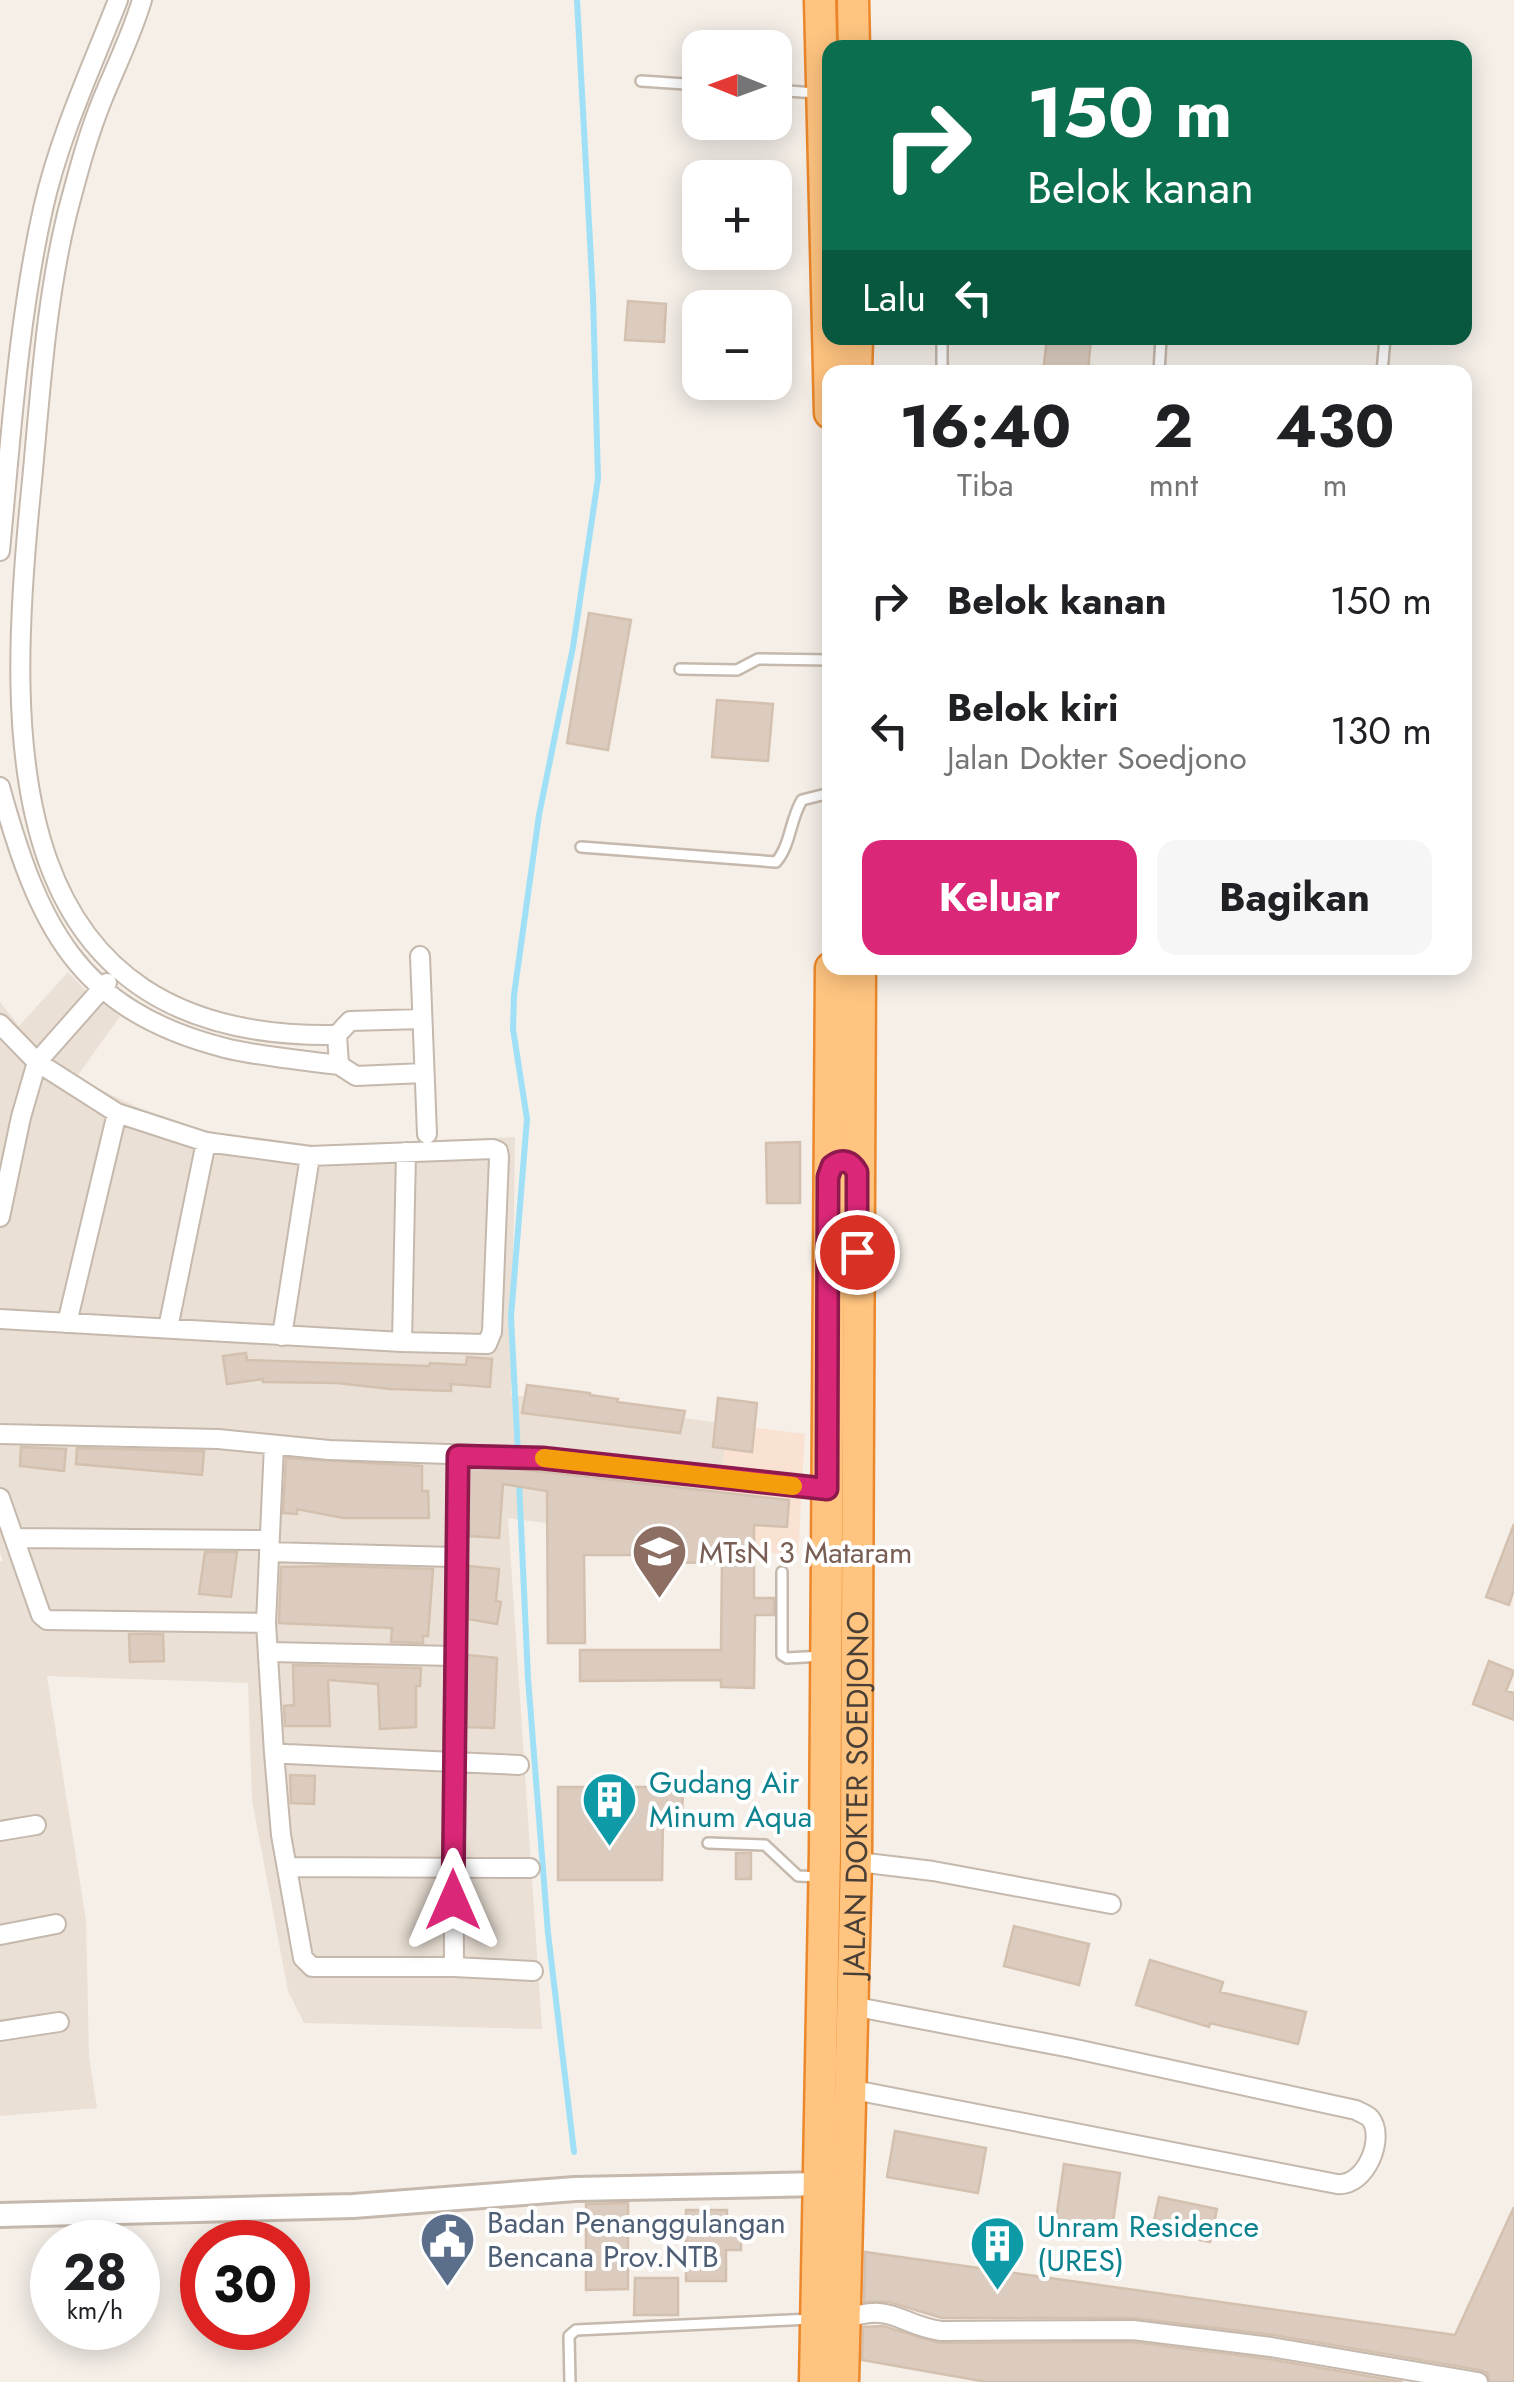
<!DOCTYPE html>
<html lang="id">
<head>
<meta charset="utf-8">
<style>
	:root { --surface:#fff; --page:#f6f6f6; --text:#202124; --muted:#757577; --accent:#db2777 }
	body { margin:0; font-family:Jost,sans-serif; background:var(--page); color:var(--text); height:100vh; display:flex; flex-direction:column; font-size:38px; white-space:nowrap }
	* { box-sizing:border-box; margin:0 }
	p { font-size:32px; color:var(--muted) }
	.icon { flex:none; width:55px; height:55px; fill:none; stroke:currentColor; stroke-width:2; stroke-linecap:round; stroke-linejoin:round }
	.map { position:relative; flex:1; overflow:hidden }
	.panel { position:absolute; left:822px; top:365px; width:650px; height:610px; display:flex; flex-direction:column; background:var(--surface); border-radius:20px; box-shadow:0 5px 25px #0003 }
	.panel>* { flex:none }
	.hud { position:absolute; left:822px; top:40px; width:650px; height:305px; border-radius:20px; box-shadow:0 5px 25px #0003; background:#0b6e4f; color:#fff; overflow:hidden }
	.needle { width:65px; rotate:271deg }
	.fabs { position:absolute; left:682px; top:30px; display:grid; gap:20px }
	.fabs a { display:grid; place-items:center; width:110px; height:110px; border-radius:20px; background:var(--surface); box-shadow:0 5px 25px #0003; font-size:50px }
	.speed { position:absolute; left:30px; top:2220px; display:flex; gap:20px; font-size:50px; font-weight:700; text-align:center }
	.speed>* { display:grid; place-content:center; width:130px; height:130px; border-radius:50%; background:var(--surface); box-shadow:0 5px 25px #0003; line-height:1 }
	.speed small { font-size:25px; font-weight:400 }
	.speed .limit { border:15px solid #d22; background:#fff; color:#111 }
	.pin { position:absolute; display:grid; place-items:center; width:85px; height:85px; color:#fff; margin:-42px; border:5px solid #fff; border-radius:50%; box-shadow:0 2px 10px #0007 }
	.me { position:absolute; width:110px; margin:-55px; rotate:0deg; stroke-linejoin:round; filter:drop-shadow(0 0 8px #0008) }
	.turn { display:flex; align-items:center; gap:35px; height:210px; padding:0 40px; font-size:45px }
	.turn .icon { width:130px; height:130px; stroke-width:2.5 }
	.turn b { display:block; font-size:70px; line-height:85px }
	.then { display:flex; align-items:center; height:95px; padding:0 40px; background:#0003; gap:20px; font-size:38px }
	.eta { display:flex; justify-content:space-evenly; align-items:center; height:170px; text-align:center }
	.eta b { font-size:60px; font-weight:700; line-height:70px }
	.action { display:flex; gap:20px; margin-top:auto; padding:20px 40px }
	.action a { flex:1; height:115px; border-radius:20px; background:var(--accent); color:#fff; font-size:40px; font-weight:700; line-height:115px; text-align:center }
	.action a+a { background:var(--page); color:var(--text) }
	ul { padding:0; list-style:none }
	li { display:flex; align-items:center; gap:30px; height:130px; padding:0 40px }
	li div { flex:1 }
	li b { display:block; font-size:38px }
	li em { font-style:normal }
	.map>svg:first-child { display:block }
	.residential { fill:#eae0d5 }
	.commercial { fill:#f9e2d2 }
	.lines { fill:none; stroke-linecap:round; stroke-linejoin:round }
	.stream { stroke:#9fe0f7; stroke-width:6 }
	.building { fill:#dbccbf; stroke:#d4c0af; stroke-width:2.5 }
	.service-casing { stroke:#c5b8ac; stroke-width:14 }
	.minor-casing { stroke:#c5b8ac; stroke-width:22 }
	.tertiary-casing { stroke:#c5b8ac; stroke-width:28 }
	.trunk-casing { stroke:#ec882b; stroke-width:35 }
	.service { stroke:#fff; stroke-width:9 }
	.minor { stroke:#fff; stroke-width:18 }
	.tertiary { stroke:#fff; stroke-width:22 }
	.trunk { stroke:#ffc480; stroke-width:30 }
	.route-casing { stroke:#8e194d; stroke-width:25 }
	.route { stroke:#db2777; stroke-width:18 }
	.slow { stroke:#f59e0b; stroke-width:18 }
	.labels { text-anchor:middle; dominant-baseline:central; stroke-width:8; stroke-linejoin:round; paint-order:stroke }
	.education-label { font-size:30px; fill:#785e54; stroke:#fff; text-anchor:start }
	.culture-label { font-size:30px; fill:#0d838f; stroke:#fff; text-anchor:start }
	.street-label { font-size:30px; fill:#4a3f36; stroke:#fff }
	.service-label { font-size:30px; fill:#4e5e75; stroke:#fff; text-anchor:start }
</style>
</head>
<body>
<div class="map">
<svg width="1514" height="2382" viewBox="0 0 1514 2382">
	<rect width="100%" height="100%" fill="#f5efe8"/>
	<path class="residential" d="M68 972 92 997 121 1015 76 1078 137 1107 206 1131 315 1145 515 1137 511 1395 728 1424 713 1546 508 1518 542 2029 304 2023 288 1991 252 1800 248 1683 47 1676 86 1920 89 2056 97 2108 0 2116V1562L3 1561 0 1552V1002L19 1026Z"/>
	<path class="commercial" d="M728 1424 805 1434 798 1556 713 1546Z"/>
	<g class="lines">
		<path class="stream" d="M518 1454 511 1317 527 1119 513 1029 514 995 539 815 573 647 598 479 593 297 577 0
			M519 1482 528 1678 548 1933 574 2152"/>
	</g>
	<path class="building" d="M628 301 666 304 664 342 625 340Z
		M1047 338H1091L1088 372H1043Z
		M589 613 631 620 608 750 567 743Z
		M717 700 773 704 768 761 712 757Z
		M800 1142V1203H767L766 1143Z
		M246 1353 247 1360 429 1366 430 1363 466 1365 467 1357 492 1359 490 1387 451 1384V1391L390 1389 337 1383 263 1382V1379L227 1384 223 1356Z
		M527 1385 590 1393V1395L618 1399 617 1402 685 1411 680 1433 522 1413Z
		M718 1398 757 1403 752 1452 713 1447Z
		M21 1447 66 1449 64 1471 20 1466Z
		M77 1448 204 1451 202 1475 76 1464Z
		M286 1458 422 1466V1491H428L429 1518H343L297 1509V1514L283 1513Z
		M470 1467 507 1468 789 1500 787 1527 754 1525V1598H774V1615H755L754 1688 721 1687V1680L580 1681V1650H721L722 1563 641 1562V1555H584L585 1643H548L547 1491 503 1484 499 1538 469 1536Z
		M1514 1524V1589L1509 1605 1486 1597Z
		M205 1552H237L231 1597 199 1594Z
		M335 1566 433 1569 428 1636H423V1643L391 1642 392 1628 279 1623 281 1567Z
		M469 1566 499 1569 496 1601 501 1602 497 1624 468 1619Z
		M129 1634H163L164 1661 130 1662Z
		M467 1655 497 1658 494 1728 466 1727Z
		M1489 1661 1514 1671 1506 1691 1514 1693V1720L1473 1704Z
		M293 1665 421 1668 420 1686H416V1727L380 1729 378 1684 328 1680 330 1726H285L284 1706 294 1705Z
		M290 1775 315 1776 314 1804 291 1803Z
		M558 1787H683L682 1815H663L662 1880H558Z
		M736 1853H751V1879H736Z
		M1014 1926 1089 1944 1079 1985 1004 1966Z
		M1150 1960 1223 1982 1220 1992 1306 2012 1298 2044 1210 2023 1209 2027 1136 2005Z
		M895 2131 986 2148 978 2193 887 2177Z
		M1064 2164 1120 2173 1112 2229 1056 2220Z
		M1159 2197 1217 2209 1210 2242 1152 2230Z
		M628 2203V2289L586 2290V2204Z
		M1514 2207V2382H1490L1487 2373 1480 2370 1273 2335 1133 2318H942L889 2302H864L865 2252 1455 2335Z
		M686 2210H727V2235L741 2234V2250H726V2281H686Z
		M635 2278H678V2315H634Z
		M883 2326 939 2343 1132 2342 1269 2359 1403 2382H987L862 2360 863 2327Z"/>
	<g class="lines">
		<defs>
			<path id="service" d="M641 81 700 85
				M775 90 815 93
				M942 372V338
				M1159 372 1161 338
				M1382 372 1385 338
				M680 669 737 670 758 659 830 660
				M581 847 776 862C791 845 790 819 802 800L830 793
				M782 1572V1655L787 1658 823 1656
				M708 1843 765 1845 798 1876 822 1877
				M570 2382 569 2336 576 2330 812 2319"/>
			<path id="minor" d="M142 0C132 34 116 66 103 98 88 134 77 176 67 214 45 304 40 399 31 491 5 746 0 1041 337 1035
				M0 551C11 437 18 321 43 209 59 137 91 69 118 0
				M0 787C38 924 76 1010 225 1048 262 1057 302 1060 339 1065
				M420 956 427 1134
				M422 1019 350 1021 337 1035 339 1065 356 1076 424 1073
				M0 1024 37 1062 117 1113 206 1142 310 1156 493 1149 498 1151 499 1157 492 1332 487 1344 402 1342 0 1319
				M0 1217 21 1117 37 1062 107 983
				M67 1323 117 1113
				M168 1328 206 1142
				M282 1336 310 1156
				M402 1342 406 1152
				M0 1434 218 1439 329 1450 508 1456 827 1489
				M274 1445 266 1623 274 1753 287 1754 453 1762 458 1456
				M0 1498 41 1615 47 1620 266 1623
				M15 1538 269 1540
				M269 1552 454 1557
				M269 1652 454 1656
				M274 1753 281 1835 303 1958 312 1967H454L453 1762 519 1765
				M0 1831 36 1825
				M850 1861 933 1871 1111 1904
				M287 1867 530 1868
				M0 1935 56 1924
				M454 1967 533 1971
				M0 2031 59 2022
				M849 2089 1337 2184C1366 2187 1386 2137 1370 2118 1366 2114 1361 2113 1356 2110L1071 2048 852 2006
				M845 2319C893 2302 899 2325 941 2331L1133 2330 1271 2347 1478 2382"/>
			<path id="tertiary" d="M0 2215 353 2206 575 2189 820 2184"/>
			<g id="trunk">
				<path d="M820 0 830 413"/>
				<path d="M853 0 854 48"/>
				<path d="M856 372 857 338"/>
				<path d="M815 2382 825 1851 831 968"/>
				<path id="s1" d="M843 2382 856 1861 860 968"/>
			</g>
		</defs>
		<use href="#service" class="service-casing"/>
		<use href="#minor" class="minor-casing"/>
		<use href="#tertiary" class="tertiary-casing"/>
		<use href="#trunk" class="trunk-casing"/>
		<use href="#service" class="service"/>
		<use href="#minor" class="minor"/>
		<use href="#tertiary" class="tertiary"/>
		<use href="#trunk" class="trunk"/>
	</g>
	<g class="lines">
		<defs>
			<path id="route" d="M453 1900 458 1456 542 1458 827 1489 828 1177 832 1166C842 1158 851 1161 857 1172V1252"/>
		</defs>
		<use href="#route" class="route-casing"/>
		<use href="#route" class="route"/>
		<path class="slow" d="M544 1458 793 1486"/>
	</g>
	<defs>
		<symbol id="school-pin" viewBox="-11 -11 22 30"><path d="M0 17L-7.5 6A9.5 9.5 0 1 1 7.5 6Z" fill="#8d6e63" stroke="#fff"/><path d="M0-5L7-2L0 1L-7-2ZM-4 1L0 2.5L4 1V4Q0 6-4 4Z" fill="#fff"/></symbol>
		<symbol id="building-pin" viewBox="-11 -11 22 30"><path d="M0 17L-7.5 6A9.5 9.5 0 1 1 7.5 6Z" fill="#0f9aa8" stroke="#fff"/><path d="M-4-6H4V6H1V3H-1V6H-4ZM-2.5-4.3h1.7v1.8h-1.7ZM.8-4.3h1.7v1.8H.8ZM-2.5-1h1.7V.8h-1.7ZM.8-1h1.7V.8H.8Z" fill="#fff"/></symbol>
		<symbol id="civic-pin" viewBox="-11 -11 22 30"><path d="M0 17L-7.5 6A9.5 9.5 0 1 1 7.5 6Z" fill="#5c6f8a" stroke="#fff"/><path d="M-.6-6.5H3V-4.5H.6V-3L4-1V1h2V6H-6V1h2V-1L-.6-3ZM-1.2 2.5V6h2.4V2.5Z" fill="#fff"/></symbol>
	</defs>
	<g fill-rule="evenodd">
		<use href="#school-pin" x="628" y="1520" width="63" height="86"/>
		<use href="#building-pin" x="578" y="1768" width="63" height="86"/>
		<use href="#civic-pin" x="416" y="2208" width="63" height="86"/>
		<use href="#building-pin" x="966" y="2212" width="63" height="86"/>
	</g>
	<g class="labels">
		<g class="education-label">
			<text x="699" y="1552">MTsN 3 Mataram</text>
		</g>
		<g class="culture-label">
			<text x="649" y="1782">Gudang Air<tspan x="649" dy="34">Minum Aqua</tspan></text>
			<text x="1037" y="2226">Unram Residence<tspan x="1037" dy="34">(URES)</tspan></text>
		</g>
		<g class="street-label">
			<text stroke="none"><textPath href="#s1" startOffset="588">JALAN DOKTER SOEDJONO</textPath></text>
		</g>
		<g class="service-label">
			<text x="487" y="2222">Badan Penanggulangan<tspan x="487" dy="34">Bencana Prov.NTB</tspan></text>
		</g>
	</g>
</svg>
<div class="fabs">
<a><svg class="needle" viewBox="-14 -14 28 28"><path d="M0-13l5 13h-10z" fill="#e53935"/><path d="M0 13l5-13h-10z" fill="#757577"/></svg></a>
<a>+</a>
<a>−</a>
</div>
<div class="speed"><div>28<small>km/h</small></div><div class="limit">30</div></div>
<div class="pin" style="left:857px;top:1252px;background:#d93025"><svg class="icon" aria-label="arrive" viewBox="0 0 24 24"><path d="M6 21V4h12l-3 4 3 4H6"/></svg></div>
<svg class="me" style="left:453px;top:1900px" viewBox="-20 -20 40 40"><path d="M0-17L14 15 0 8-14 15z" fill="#db2777" stroke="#fff" stroke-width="4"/></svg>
<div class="hud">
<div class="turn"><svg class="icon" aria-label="right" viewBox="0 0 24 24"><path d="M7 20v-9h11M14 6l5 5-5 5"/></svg><div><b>150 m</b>Belok kanan</div></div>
<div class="then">Lalu<svg class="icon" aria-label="left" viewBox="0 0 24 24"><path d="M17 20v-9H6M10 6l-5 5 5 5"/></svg></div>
</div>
<section class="panel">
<div class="eta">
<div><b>16:40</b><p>Tiba</p></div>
<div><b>2</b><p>mnt</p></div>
<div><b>430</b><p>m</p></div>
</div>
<ul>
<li><svg class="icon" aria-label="right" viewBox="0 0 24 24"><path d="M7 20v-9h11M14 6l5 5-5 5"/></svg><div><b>Belok kanan</b></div><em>150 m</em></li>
<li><svg class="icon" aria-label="left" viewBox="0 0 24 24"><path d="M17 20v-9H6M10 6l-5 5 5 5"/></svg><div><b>Belok kiri</b><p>Jalan Dokter Soedjono</p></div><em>130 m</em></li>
</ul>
<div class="action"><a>Keluar</a><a>Bagikan</a></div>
</section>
</div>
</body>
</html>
